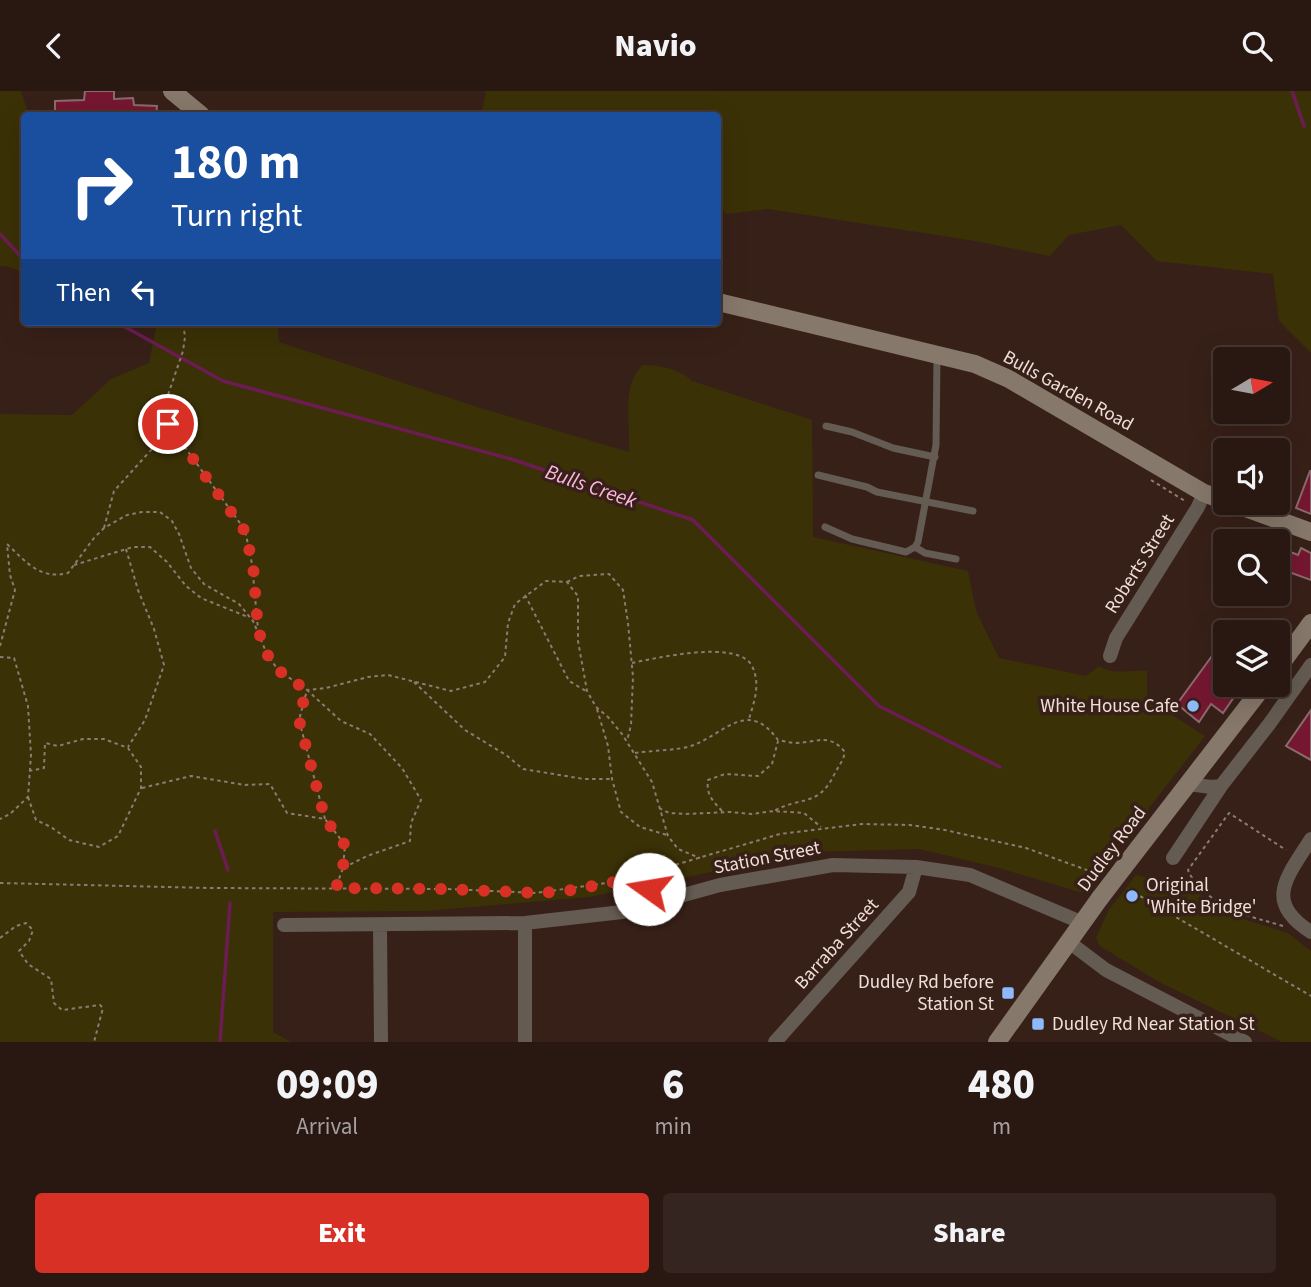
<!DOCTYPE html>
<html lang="en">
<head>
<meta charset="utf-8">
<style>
	:root { --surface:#291812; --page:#352520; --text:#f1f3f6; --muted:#a5a09f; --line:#453732; --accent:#d93025 }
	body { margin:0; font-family:"Source Sans 3",sans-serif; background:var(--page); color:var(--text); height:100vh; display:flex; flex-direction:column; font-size:26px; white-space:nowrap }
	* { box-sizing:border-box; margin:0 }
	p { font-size:23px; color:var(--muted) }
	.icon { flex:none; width:38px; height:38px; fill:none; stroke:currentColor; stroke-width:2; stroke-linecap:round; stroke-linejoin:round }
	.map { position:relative; height:951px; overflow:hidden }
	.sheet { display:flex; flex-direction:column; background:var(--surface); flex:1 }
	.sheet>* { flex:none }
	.top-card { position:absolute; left:21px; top:21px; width:700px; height:214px; border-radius:7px; box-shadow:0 7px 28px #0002,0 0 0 2px var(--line); background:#1a4fa0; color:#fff; overflow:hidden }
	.needle { width:46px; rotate:80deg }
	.tools { position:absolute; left:1213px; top:256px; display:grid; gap:14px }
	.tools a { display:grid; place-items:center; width:77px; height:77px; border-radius:7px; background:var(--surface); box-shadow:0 7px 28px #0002,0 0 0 2px var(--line); font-size:35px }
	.pin { position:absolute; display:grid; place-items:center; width:60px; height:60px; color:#fff; margin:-30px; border:4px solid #fff; border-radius:50%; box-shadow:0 2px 7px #0007 }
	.me { position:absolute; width:77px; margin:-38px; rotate:283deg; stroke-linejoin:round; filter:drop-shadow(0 0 5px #0008) }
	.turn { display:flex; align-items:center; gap:24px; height:147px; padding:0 35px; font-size:32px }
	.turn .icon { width:91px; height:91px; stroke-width:2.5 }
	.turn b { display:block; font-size:49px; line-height:60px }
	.then { display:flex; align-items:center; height:66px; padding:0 35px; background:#0003; gap:14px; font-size:26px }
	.eta { display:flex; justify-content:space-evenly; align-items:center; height:119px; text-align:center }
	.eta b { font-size:42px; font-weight:800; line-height:49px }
	.action { display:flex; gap:14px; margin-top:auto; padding:14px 35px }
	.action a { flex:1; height:80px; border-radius:7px; background:var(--accent); color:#fff; font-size:28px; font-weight:800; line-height:80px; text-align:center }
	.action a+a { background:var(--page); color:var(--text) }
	header { display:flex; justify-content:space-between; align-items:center; height:91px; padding:0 35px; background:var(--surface); font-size:32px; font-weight:800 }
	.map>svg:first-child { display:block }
	.green { fill:#3b3107 }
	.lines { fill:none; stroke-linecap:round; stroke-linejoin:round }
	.stream { stroke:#6c1c53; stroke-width:3.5 }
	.building { fill:#751730; stroke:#8a6b6e; stroke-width:2 }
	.path { stroke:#8e7a74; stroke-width:2; stroke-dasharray:3.5 3.5; stroke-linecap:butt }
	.lane { stroke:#645b52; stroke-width:7 }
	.street { stroke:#645b52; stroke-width:14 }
	.secondary { stroke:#86786a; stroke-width:18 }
	.secondary-bridge { stroke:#86786a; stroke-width:18 }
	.route { stroke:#d93025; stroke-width:12; stroke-dasharray:0 21.6 }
	.poi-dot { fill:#8eb9fc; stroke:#372018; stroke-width:2.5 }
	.labels { text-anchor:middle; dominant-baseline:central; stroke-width:7; stroke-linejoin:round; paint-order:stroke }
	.street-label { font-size:19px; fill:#efded9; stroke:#372018 }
	.poi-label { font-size:19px; fill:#efded9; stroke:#372018; text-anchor:end }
	.water-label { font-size:21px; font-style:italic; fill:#feb9e2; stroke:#372018 }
</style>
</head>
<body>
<header><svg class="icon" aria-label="back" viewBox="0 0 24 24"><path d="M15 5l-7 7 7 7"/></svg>Navio<svg class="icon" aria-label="search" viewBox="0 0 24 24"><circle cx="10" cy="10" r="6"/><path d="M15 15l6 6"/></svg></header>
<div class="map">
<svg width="1311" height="951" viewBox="0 0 1311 951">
	<rect width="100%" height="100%" fill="#372018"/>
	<path class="green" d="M0 0H21L29 24H24V182L9 176 0 175Z
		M486 0H1311V262L1279 230 1273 183 1157 170 1121 134 1069 144 1050 165 975 150 768 118 726 123 718 113V24H481Z
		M157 231H278L279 251 477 316 629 361C631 334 620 295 643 274 660 274 680 278 692 290L812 329 813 446 968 480 976 520 999 567 1086 585 1099 575C1113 584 1130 579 1147 580V608L1205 645 1083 802 999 777 919 758 809 761 589 806 427 820 273 821V941L291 951H0V323L72 324 111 288 149 272Z
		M1136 784 1185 794 1233 825 1288 842 1311 860V951H1282L1159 891 1100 855 1096 847 1108 820Z"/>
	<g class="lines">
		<path class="stream" d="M1292 0 1304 35
			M0 143 24 169
			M116 231 223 290 511 368 693 429 879 615 1000 676
			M215 740 228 779
			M220 951 230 812"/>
	</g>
	<path class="building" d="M85 0H114V8L133 7 134 14 157 15 156 24H55V10L84 9Z
		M1310 380H1311V423L1296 417Z
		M1301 457 1311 462V489L1278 477 1283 458 1298 464Z
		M1225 547V593H1243L1223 622 1211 613 1199 631 1177 613Z
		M1311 619V669L1286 655Z"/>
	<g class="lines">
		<path class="path" d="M168 333 245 439 252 473 258 538
			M1151 389 1185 410
			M104 437 114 400 152 358 168 333V304L183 260 185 246 183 231
			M126 458 138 499 154 538 164 574 145 629 128 656
			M74 474 133 456H150L167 471 186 495 201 507 248 526
			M567 491 579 485 609 483 623 499 628 532 633 586 631 634 627 650
			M525 504 569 590 586 600
			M0 555 15 499 10 484 7 453C26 471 40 489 68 482L94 447 104 437 127 424 142 421H160L172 430 179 443 191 477 204 493 239 513 253 530 267 563 278 579 307 599 326 597 368 586 388 584 451 600 485 591 505 566 508 532 515 513 546 490 567 491 578 505V550L587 600 596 616 608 626 622 643 652 691 668 745 678 758 700 767
			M0 566 14 567 28 615 31 664 28 706 10 723 0 728
			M632 572C656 567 738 548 752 575 761 593 754 611 749 628
			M414 591 465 639 506 664 523 678 584 688H612
			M597 618 608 655 612 688 621 721 640 736 667 744
			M635 662C654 659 677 660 694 654 726 641 748 608 778 649 784 650 790 652 796 652 818 651 829 642 845 661 843 671 837 677 833 686 817 716 801 705 774 720
			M142 697 191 685 245 694 270 693 287 722 325 728 345 754 343 777 336 796
			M28 706 36 729 51 736 69 749 99 756 118 745 141 697V676L128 657 104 648H83L58 655 45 652 44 677 29 680
			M659 717 669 722 686 723 730 721 752 723 774 720 804 722 821 736
			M722 720C713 710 706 704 708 689L725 683 758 685 772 673 778 650
			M325 728 299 629 307 599 341 630 370 643 402 677 421 709 411 732 410 750 367 765 343 777
			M621 790 650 798
			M0 792 209 797 448 798 536 802 620 790 780 743 862 733 910 734 945 739 1026 757 1098 783
			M1128 798 1311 905
			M1283 835C1251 825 1225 822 1201 797 1195 791 1191 787 1188 779L1229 722 1286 759
			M0 847 16 835 26 832 33 839 29 850 19 860 28 873 51 888 54 912 62 919 100 914 103 917 94 951"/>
		<path class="lane" d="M826 335 852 341 893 357 935 366
			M818 384 867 396 877 401 973 420
			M825 436 852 448 906 461 915 456 918 451 936 354 937 265
			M915 456 925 462 956 468"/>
		<path class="street" d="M1110 565 1116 547 1198 416 1204 402
			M1188 693 1211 696 1221 695 1270 632 1311 574
			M1311 748C1287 786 1263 811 1311 841
			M1173 767 1221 695
			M284 834 525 832 622 821 720 794 833 774 916 776 970 784 1083 832
			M380 835 381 951
			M1069 851 1106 879 1245 951
			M525 951V832
			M775 951 909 801 916 776"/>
		<path class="secondary" d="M172 0 201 24
			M718 211 975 273 1009 288 1204 402 1225 410
			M1229 411 1311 441
			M1278 577 1311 532
			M1123 777 1265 593
			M997 951 1100 807"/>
		<path class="secondary-bridge" d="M1100 807 1123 777"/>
	</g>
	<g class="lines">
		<path class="route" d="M168 333 244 439 253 473 258 539 267 563 278 579 306 599 299 629 325 728 345 754 343 777 336 797 448 798 536 802 566 800 620 790 649 798"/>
	</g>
	<g class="poi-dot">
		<circle cx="1193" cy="615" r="7"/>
		<circle cx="1132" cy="805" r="7"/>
		<rect x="1001" y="895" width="14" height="14" rx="3.5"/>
		<rect x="1031" y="926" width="14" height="14" rx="3.5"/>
	</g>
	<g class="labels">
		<g class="street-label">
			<text transform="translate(1068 300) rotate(29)">Bulls Garden Road</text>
			<text transform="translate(1140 473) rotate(-58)">Roberts Street</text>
			<text transform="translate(1112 758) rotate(-53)">Dudley Road</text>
			<text transform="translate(767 767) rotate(-11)">Station Street</text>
			<text transform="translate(837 853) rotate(-48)">Barraba Street</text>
		</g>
		<g class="poi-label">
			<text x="1179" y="615">White House Cafe</text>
			<text x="1146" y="794" text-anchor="start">Original<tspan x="1146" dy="22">'White Bridge'</tspan></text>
			<text x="994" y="891">Dudley Rd before<tspan x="994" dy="22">Station St</tspan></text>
			<text x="1052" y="933" text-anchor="start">Dudley Rd Near Station St</text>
		</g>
		<g class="water-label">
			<text transform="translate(591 395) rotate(19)">Bulls Creek</text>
		</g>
	</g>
</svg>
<div class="tools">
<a><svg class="needle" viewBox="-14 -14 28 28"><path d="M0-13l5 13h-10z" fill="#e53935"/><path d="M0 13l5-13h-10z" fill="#a5a09f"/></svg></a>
<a><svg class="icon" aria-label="sound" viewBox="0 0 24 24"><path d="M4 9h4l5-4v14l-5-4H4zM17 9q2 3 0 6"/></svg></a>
<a><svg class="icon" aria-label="search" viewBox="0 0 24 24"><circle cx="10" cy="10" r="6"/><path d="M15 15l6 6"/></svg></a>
<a><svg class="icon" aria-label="layers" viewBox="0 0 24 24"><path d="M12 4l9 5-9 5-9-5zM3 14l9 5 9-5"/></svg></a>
</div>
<div class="pin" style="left:168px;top:333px;background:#d93025"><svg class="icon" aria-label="arrive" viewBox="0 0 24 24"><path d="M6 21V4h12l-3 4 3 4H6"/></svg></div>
<svg class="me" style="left:649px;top:798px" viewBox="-20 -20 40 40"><circle r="19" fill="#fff"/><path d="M0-13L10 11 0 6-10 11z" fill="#d93025"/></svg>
<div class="top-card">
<div class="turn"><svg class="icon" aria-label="right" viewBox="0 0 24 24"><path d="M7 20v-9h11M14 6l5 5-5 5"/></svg><div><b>180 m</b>Turn right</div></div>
<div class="then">Then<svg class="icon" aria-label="left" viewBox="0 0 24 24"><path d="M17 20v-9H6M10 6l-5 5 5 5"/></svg></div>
</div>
</div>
<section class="sheet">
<div class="eta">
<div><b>09:09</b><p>Arrival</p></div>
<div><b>6</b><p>min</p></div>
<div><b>480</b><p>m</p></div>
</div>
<div class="action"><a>Exit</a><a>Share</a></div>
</section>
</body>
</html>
